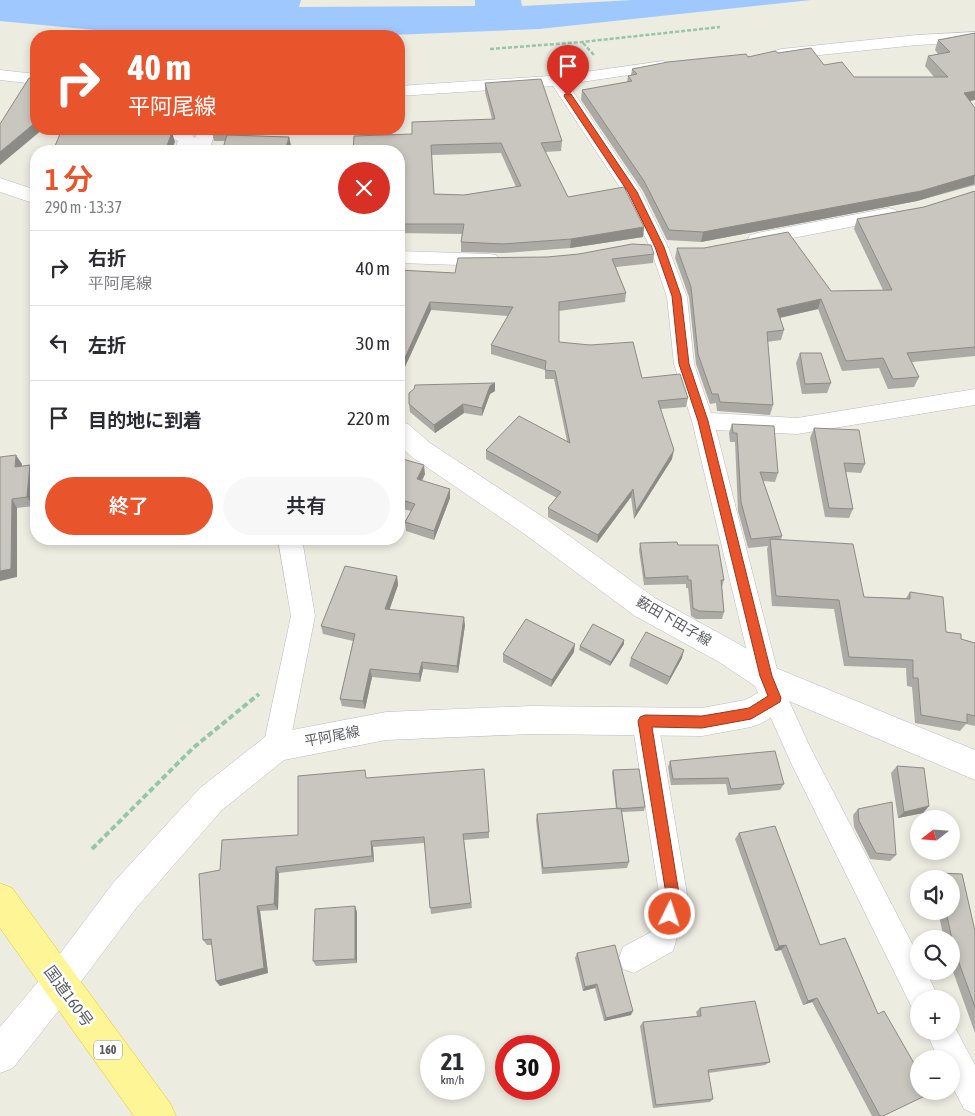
<!DOCTYPE html>
<html lang="ja">
<head>
<meta charset="utf-8">
<style>
	:root { --surface:#fff; --page:#f7f7f7; --text:#2b2b33; --muted:#7c7c81; --line:#e1e1e2; --accent:#e8542c }
	body { margin:0; font-family:"Asap Condensed","Noto Sans JP",sans-serif; background:var(--page); color:var(--text); height:100vh; display:flex; flex-direction:column; font-size:19px; white-space:nowrap }
	* { box-sizing:border-box; margin:0 }
	p { font-size:16px; color:var(--muted) }
	.icon { flex:none; width:28px; height:28px; fill:none; stroke:currentColor; stroke-width:2; stroke-linecap:round; stroke-linejoin:round }
	.map { position:relative; flex:1; overflow:hidden }
	.details { position:absolute; left:30px; top:145px; width:375px; height:400px; display:flex; flex-direction:column; background:var(--surface); border-radius:20px; box-shadow:0 2px 8px #0003 }
	.details>* { flex:none }
	.hud { position:absolute; left:30px; top:30px; width:375px; height:105px; border-radius:20px; box-shadow:0 2px 8px #0003; background:#e8542c; color:#fff; overflow:hidden }
	.needle { width:32px; rotate:253deg }
	.fabs { position:absolute; left:910px; top:810px; display:grid; gap:10px }
	.fabs a { display:grid; place-items:center; width:50px; height:50px; border-radius:50%; background:var(--surface); box-shadow:0 2px 8px #0003; font-size:25px }
	.speed { position:absolute; left:420px; top:1035px; display:flex; gap:10px; font-size:25px; font-weight:700; text-align:center }
	.speed>* { display:grid; place-content:center; width:65px; height:65px; border-radius:50%; background:var(--surface); box-shadow:0 2px 8px #0003; line-height:1 }
	.speed small { font-size:12px; font-weight:400 }
	.speed .limit { border:8px solid #d22; background:#fff; color:#111 }
	.pin { position:absolute; display:grid; place-items:center; width:42px; height:42px; color:#fff; margin:-51px -21px; border-radius:50% 50% 50% 0; rotate:-45deg; box-shadow:0 0 5px #0007 }
	.pin .icon { rotate:45deg }
	.me { position:absolute; width:55px; margin:-28px; rotate:4deg; stroke-linejoin:round; filter:drop-shadow(0 0 4px #0008) }
	.turn { display:flex; align-items:center; gap:18px; height:105px; padding:0 15px; font-size:22px }
	.turn .icon { width:65px; height:65px; stroke-width:2.5 }
	.turn b { display:block; font-size:35px; line-height:42px }
	.round { display:grid; place-items:center; flex:none; width:52px; height:52px; border-radius:26px; background:var(--page) }
	.headline { display:flex; align-items:center; justify-content:space-between; height:85px; padding:0 15px }
	h1 { font-size:30px; font-weight:600; line-height:38px; color:var(--accent) }
	.primary-button { display:flex; gap:10px; margin-top:auto; padding:10px 15px }
	.primary-button a { flex:1; height:58px; border-radius:30px; background:var(--accent); color:#fff; font-size:20px; font-weight:600; line-height:58px; text-align:center }
	.primary-button a+a { background:var(--page); color:var(--text) }
	ul { padding:0; list-style:none }
	li { display:flex; align-items:center; gap:15px; height:75px; padding:0 15px; border-top:1px solid var(--line) }
	li div { flex:1 }
	li b { display:block; font-size:19px }
	li em { font-style:normal }
	.map>svg:first-child { display:block }
	.water { fill:#9fc8ff }
	.pier { fill:#edece1 }
	.lines { fill:none; stroke-linecap:round; stroke-linejoin:round }
	.minor-casing { stroke:#b9bac0; stroke-width:1 }
	.secondary-casing { stroke:#babcc3; stroke-width:1 }
	.trunk-casing { stroke:#edc401; stroke-width:1 }
	.path-far1 { stroke:#96c6aa; stroke-width:2.5; stroke-dasharray:4 2; stroke-linecap:butt }
	.path { stroke:#96c6aa; stroke-width:4; stroke-dasharray:6 3; stroke-linecap:butt }
	.minor { fill:#fff; fill-rule:evenodd }
	.secondary { fill:#fff; fill-rule:evenodd }
	.trunk { fill:#fef696; fill-rule:evenodd }
	.wall { fill:#acaaa4; fill-rule:evenodd }
	.shaded-wall { fill:#8c8b86 }
	.building { fill:#c8c6bf; stroke:#8c8b86; fill-rule:evenodd }
	.route { fill:#e8542c; stroke:#97371d }
	.labels { text-anchor:middle; dominant-baseline:central; stroke-width:5; stroke-linejoin:round; paint-order:stroke }
	.shield { fill:#fff; stroke:#8c8d91; stroke-width:1 }
	.shield-label { font-size:12px; font-weight:bold; fill:#5a5c62 }
	.street-label { font-size:14px; fill:#5a5c62; stroke:#fff }
	.near-street-label { font-size:16px; fill:#5a5c62; stroke:#fff }
</style>
</head>
<body>
<div class="map">
<svg width="975" height="1116" viewBox="0 0 975 1116">
	<rect width="100%" height="100%" fill="#edece1"/>
	<path class="water" d="M0 0H811L539 29 367 36H263L105 31 0 21Z"/>
	<path class="pier" d="M301 0H475V6L299 7Z
		M521 0H633L522 6Z"/>
	<g class="lines">
		<defs>
			<path id="minor" d="M975 32V42L917 45 781 59 775 57 773 54 775 51 781 49 917 35Z
				M663 61 669 63 671 66 669 69 568 84 641 192 668 247 687 297 694 364 711 413 797 418 975 389V405L797 434 716 430 779 677 775 685 766 688 757 685 753 677 692 421 674 364 667 297 650 247 623 192 553 86 399 96V86L564 75Z
				M0 70 36 74V84L0 80Z
				M159 129C172 129 186 127 195 138L199 129H216L209 151H174L178 141 161 133Z
				M889 208 896 210 898 214 896 218 757 245 750 243 748 239 750 235 757 233Z
				M399 251 489 254 496 255 499 260 496 265 489 266 399 263Z
				M278 539H302L315 616 289 747 285 756 276 759 267 756 263 747 291 616Z
				M775 686 784 690 810 747 919 957V971H926L939 999H919V1012L913 1010 792 765 762 698 766 690Z
				M645 709 654 712 658 721 688 900 673 951 634 973 623 969 619 958 623 947 651 932 660 900 632 721 636 712Z
				M951 1020 975 1065V1114L964 1109 951 1084V1059H938L926 1031H951Z"/>
			<path id="secondary" d="M0 178 36 190V204L0 192Z
				M399 421 408 424 430 443 546 519 655 598 739 644 776 668 975 750V780L789 701 786 708 762 723 751 727 702 736 531 734 386 740 284 760 222 810 137 907 71 995 13 1068 0 1073V1027L47 971 113 883 200 788 265 737 276 733 386 712 531 706 702 708 745 700 758 693 755 686 719 662 635 616 526 535 412 457 399 445Z"/>
			<path id="trunk" d="M0 883 12 888 170 1103 176 1116H134L0 928Z"/>
		</defs>
		<use href="#minor" class="minor-casing"/>
		<use href="#secondary" class="secondary-casing"/>
		<use href="#trunk" class="trunk-casing"/>
		<path class="path-far1" d="M583 43 594 55
			M490 49 582 42 720 27"/>
		<path class="path" d="M92 849 193 748 259 694"/>
		<use href="#minor" class="minor"/>
		<use href="#secondary" class="secondary"/>
		<use href="#trunk" class="trunk"/>
	</g>
	<path class="wall" d="M975 33 970 101 975 108V185L917 201 701 242 667 240 643 191 581 100 582 90 627 82 628 76 631 75 632 69 748 57 778 53 824 65 854 77H934L925 66 928 56 938 54 935 50 938 40Z
		M485 83 562 141 561 151 545 152 568 197 644 227 643 237 570 248 503 253 461 252V242L462 234 399 233V151L412 134 492 119 485 92ZM501 153 516 187 464 195 434 194 432 155Z
		M245 129 243 135 289 137 291 146 225 141H214L212 131Z
		M975 191V356L912 362 919 377 914 387 888 389 879 368 842 371 818 309 780 318 784 330 781 340 767 342 773 405 770 415 717 411 716 403 710 404 696 364 689 297 675 258 677 248 831 291 883 290 854 229 857 219 924 207Z
		M654 254 653 263 616 267 626 293 625 302 559 311V342L688 398 686 407 661 409 672 459 634 519 631 497 597 543 548 517V508L557 498 486 459V450L567 441 554 379H545V370L491 354V345L508 316 431 310 404 369 399 368V270L455 273 547 257Z
		M800 353 831 383 827 393 802 394 796 363Z
		M495 383V391L490 394 482 416 464 413 435 433 410 412 409 404Z
		M732 424 778 473 775 482 763 481 782 536 781 540 864 597 906 598 910 592 946 632 961 639 975 643V726L966 724 960 731 915 723 912 687 907 686 906 668 844 666 834 609 772 606 767 549 768 546 748 548 738 511 735 442H730L729 433Z
		M814 428 865 464 861 473 846 472 853 509 849 518 825 517 810 438Z
		M0 457 22 464 21 467 30 465 36 475 33 506 17 508V577Z
		M399 458 425 474 422 481 450 498 434 540 406 531 405 522 411 511 399 508Z
		M640 543 678 545 724 580 722 587 724 612 722 619H696L691 616 688 588H686V584L644 585 639 550Z
		M397 576 398 585 389 610 465 625 458 673 423 669 420 682 372 677 365 709 342 706 340 699 353 641 323 634 321 626Z
		M624 644 610 666 579 650 580 646Z
		M574 652 551 687 503 662V654Z
		M631 658H682L667 685 629 666Z
		M670 761 784 784 780 790 728 795 726 784 671 785 668 767Z
		M897 766 929 806 923 813 898 818 891 773Z
		M613 770 645 807 644 811 622 812 629 862 627 868 542 874 536 820 537 814 616 809 612 773Z
		M367 778 489 832V838L464 840 472 908 431 914 424 843 373 847 374 862 279 873 278 910 260 911 268 973 220 986 216 981 212 945H207L203 940 220 870 298 835Z
		M858 809 896 855 890 861 870 859 854 827 853 815Z
		M739 833 883 1116H872L812 1002 803 1005 781 950 775 951 735 839Z
		M938 873 962 874 975 931V1033L951 966V939H944L938 911H951V879H931Z
		M355 906 357 912V963L316 966 313 961Z
		M577 953 631 1015 604 1021 595 988 583 991 575 958Z
		M700 1008 770 1062 765 1065 708 1073 713 1099 710 1102 653 1108 640 1026 643 1022 697 1016 696 1012Z"/>
	<path class="shaded-wall" d="M975 91V100L960 103 964 93Z
		M36 122V129H43L0 165V152Z
		M240 129H245L242 141 240 131Z
		M172 132 175 142 171 151H165Z
		M289 137 291 146 289 151H285Z
		M975 175 974 184 917 201 701 242 703 232Z
		M644 227 643 237 570 248 571 239Z
		M821 299 818 309 774 319 777 309Z
		M430 302 431 310 404 369V360Z
		M495 383V391L490 394 482 416V408L490 386Z
		M463 404 464 413 435 433 434 425Z
		M674 450 672 459 634 519 636 511Z
		M16 455 22 464 20 477 15 467Z
		M30 465 36 475 33 506 27 497Z
		M424 465 425 474 418 488 417 479Z
		M450 489V498L434 540V531Z
		M633 489 631 497 597 543 598 535Z
		M12 499 17 508V577L0 581V571Z
		M397 576 398 585 387 617 385 609Z
		M464 617 465 625 458 673 457 666Z
		M624 640V644L610 666 611 662Z
		M575 644 574 652 551 687 552 680Z
		M684 650 682 658 667 685 670 677Z
		M422 662 423 669 420 682 419 674Z
		M370 669 372 677 365 709 363 701Z
		M929 806 923 813 898 818 904 812Z
		M371 841 373 847 374 862 372 856Z
		M276 867 279 873 278 910 274 904Z
		M257 906 260 911 268 973 220 986 216 981Z
		M355 906 357 912V963L355 959Z
		M786 945 781 950 775 951 779 946Z
		M597 984 595 988 583 991 585 987Z
		M817 998 812 1002 803 1005 808 1001Z
		M633 1011 631 1015 604 1021 606 1018Z"/>
	<path class="building" d="M975 33V91L964 93 975 108V175L921 191 703 232 669 230 644 181 582 90 632 81 628 76 637 74 632 69 668 62 746 54 748 57 775 51 778 53 811 48 824 65 842 62 854 77H948L928 56 950 52 938 40Z
		M29 78 36 79V122L0 152V124Z
		M541 79 562 141 541 143 568 197 624 187 644 227 571 239 503 244 461 242 464 224H399V151H353L354 136 412 134V122L495 119 485 83ZM501 143 521 186 464 195 434 194 431 145Z
		M62 129H165L172 132 165 151H53Z
		M212 129H240V131H212Z
		M227 135 289 137 285 151H222Z
		M975 191V347L907 353 919 377 893 379 883 358 846 361 821 299 777 309 784 330 767 332 773 405 720 402 718 394H712L698 354 691 287 677 248H704L788 232 831 291 892 290 857 219 924 207Z
		M632 244 651 245 654 254 612 259 626 293 559 302V342L590 345 633 342 642 378 680 374 688 398 658 401 674 450 636 511 633 489 598 535 548 508 561 492 486 450 519 416 570 443 555 371 545 370 546 361 491 345 513 307 430 302 404 360 399 359V270L455 273 458 258 547 257 579 254Z
		M800 353H821L831 383 805 384Z
		M495 383 490 386 482 408 463 404 434 425 409 404V393L414 389 415 385Z
		M732 424 774 426 778 473 760 472 782 536 751 539 741 502 737 433H733Z
		M814 428 859 430 865 464 844 463 853 509 829 508Z
		M16 455 15 467 30 465 27 497 12 499 11 569 0 571V457Z
		M399 458 424 465 417 479 450 489 434 531 405 522 415 504 399 499Z
		M770 539 853 544 864 597 910 599V592L943 597 946 632 961 634V639L975 643V716L967 714V723L921 715 918 678H913V660L849 657 839 600 776 596Z
		M677 542 678 545H718L724 580H721L724 612 699 611 693 608 691 580H688V576L645 578 640 543Z
		M345 566 397 576 385 609 464 617 457 666 422 662 419 674 370 669 363 701 340 699 355 634 321 626Z
		M526 619 575 644 552 680 503 654Z
		M593 624 624 640 611 662 580 646Z
		M646 632 684 650 670 677 631 658Z
		M775 751 784 784 731 789 728 778 673 779 670 761Z
		M897 766 924 768 929 806 904 812Z
		M484 769 489 832 463 834 471 903 430 908 424 837 371 841 372 856 276 867 274 904 257 906 264 968 216 981 211 939 203 940 199 874 220 870 222 840 298 835V776L365 770 366 778Z
		M639 769 645 807 617 809 613 770Z
		M892 802 896 855 876 853 859 821 858 809Z
		M621 808 629 862 543 868 537 814Z
		M775 826 820 945 845 938 878 1014 884 1011 919 1072V1091H929L931 1093 883 1116H880L817 998 808 1001 786 945 779 946 739 833Z
		M938 873 962 874 975 931V1007L954 949 946 911H951V879H939Z
		M355 906V959L313 961 315 909Z
		M615 945 633 1011 606 1018 597 984 585 987 577 953Z
		M755 1001 770 1062 708 1070 713 1099 656 1105 643 1022 701 1016 700 1008Z"/>
	<path class="route" d="M565 94H571L637 192 664 247 681 296 689 364 708 421 772 676 781 698 780 702 751 719 702 728 652 727 680 900 675 919 670 921 665 919 663 914 667 900 638 721 640 717 645 715 702 716 749 708 768 696 760 676 698 421 679 364 672 296 655 247 628 192 564 96Z"/>
	<g class="labels">
		<rect class="shield" x="94" y="1040.5" width="28" height="19" rx="4"/>
		<g class="shield-label">
			<text x="108" y="1050">160</text>
		</g>
		<g class="street-label">
			<text transform="translate(674 621) rotate(30)">薮田下田子線</text>
			<text transform="translate(332 736) rotate(-11)">平阿尾線</text>
		</g>
		<g class="near-street-label">
			<text transform="translate(69 996) rotate(54)">国道160号</text>
		</g>
	</g>
</svg>
<div class="fabs">
<a><svg class="needle" viewBox="-14 -14 28 28"><path d="M0-13l5 13h-10z" fill="#e53935"/><path d="M0 13l5-13h-10z" fill="#7c7c81"/></svg></a>
<a><svg class="icon" aria-label="sound" viewBox="0 0 24 24"><path d="M4 9h4l5-4v14l-5-4H4zM17 9q2 3 0 6"/></svg></a>
<a><svg class="icon" aria-label="search" viewBox="0 0 24 24"><circle cx="10" cy="10" r="6"/><path d="M15 15l6 6"/></svg></a>
<a>+</a>
<a>−</a>
</div>
<div class="speed"><div>21<small>km/h</small></div><div class="limit">30</div></div>
<div class="pin" style="left:568px;top:96px;background:#d93025"><svg class="icon" aria-label="arrive" viewBox="0 0 24 24"><path d="M6 21V4h12l-3 4 3 4H6"/></svg></div>
<svg class="me" style="left:670px;top:914px" viewBox="-20 -20 40 40"><circle r="17" fill="#e8542c" stroke="#fff" stroke-width="3"/><path d="M0-11L8 9 0 5-8 9z" fill="#fff"/></svg>
<div class="hud">
<div class="turn"><svg class="icon" aria-label="right" viewBox="0 0 24 24"><path d="M7 20v-9h11M14 6l5 5-5 5"/></svg><div><b>40 m</b>平阿尾線</div></div>
</div>
<section class="details">
<div class="headline"><div><h1>1 分</h1><p>290 m · 13:37</p></div><a class="round" style="background:#d93025;color:#fff"><svg class="icon" aria-label="close" viewBox="0 0 24 24"><path d="M6 6l12 12M18 6L6 18"/></svg></a></div>
<ul>
<li><svg class="icon" aria-label="right" viewBox="0 0 24 24"><path d="M7 20v-9h11M14 6l5 5-5 5"/></svg><div><b>右折</b><p>平阿尾線</p></div><em>40 m</em></li>
<li><svg class="icon" aria-label="left" viewBox="0 0 24 24"><path d="M17 20v-9H6M10 6l-5 5 5 5"/></svg><div><b>左折</b></div><em>30 m</em></li>
<li><svg class="icon" aria-label="arrive" viewBox="0 0 24 24"><path d="M6 21V4h12l-3 4 3 4H6"/></svg><div><b>目的地に到着</b></div><em>220 m</em></li>
</ul>
<div class="primary-button"><a>終了</a><a>共有</a></div>
</section>
</div>
</body>
</html>
